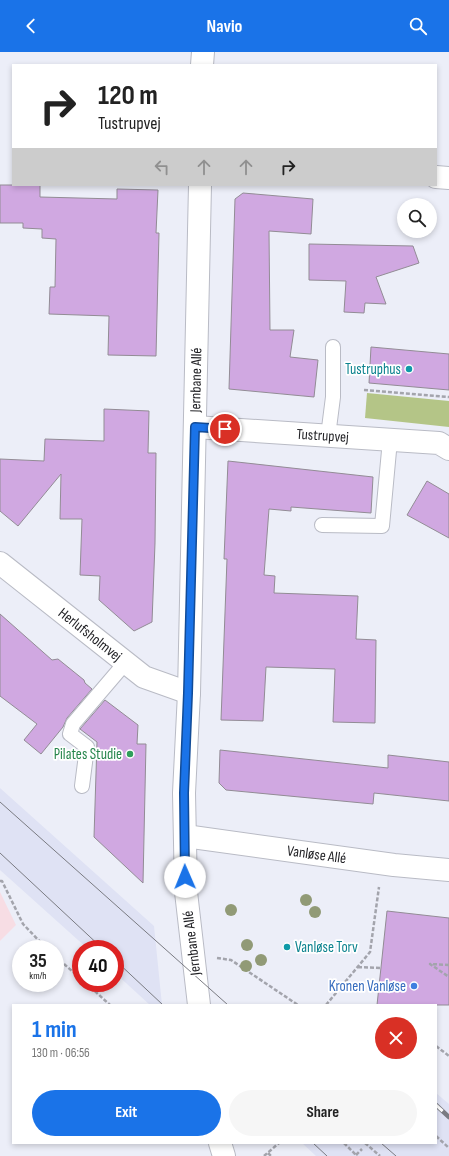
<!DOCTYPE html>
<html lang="en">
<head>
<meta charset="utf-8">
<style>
	:root { --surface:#fff; --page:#f6f6f6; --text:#222; --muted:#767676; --accent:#1a73e8 }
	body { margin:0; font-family:"Sofia Sans Condensed",sans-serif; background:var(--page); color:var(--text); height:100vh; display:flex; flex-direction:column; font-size:15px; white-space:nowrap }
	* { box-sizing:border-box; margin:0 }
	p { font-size:13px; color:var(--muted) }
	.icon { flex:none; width:22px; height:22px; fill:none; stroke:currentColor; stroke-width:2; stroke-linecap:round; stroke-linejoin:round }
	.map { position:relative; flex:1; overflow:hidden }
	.panel { position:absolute; left:12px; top:952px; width:425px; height:140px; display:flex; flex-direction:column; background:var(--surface); border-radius:0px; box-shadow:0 2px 6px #0003 }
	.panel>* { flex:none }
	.banner { position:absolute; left:12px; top:12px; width:425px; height:122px; border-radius:0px; box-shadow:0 2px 6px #0003; background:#fff; color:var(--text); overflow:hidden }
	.fabs { position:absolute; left:397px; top:146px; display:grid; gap:8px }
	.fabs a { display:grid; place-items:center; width:40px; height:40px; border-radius:50%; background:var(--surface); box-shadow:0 2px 6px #0003; font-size:20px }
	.speed { position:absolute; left:12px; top:888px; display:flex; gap:8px; font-size:20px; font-weight:700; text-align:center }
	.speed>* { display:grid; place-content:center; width:52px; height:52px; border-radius:50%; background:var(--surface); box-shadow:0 2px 6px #0003; line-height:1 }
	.speed small { font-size:10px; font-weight:400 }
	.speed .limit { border:6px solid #d22; background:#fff; color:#111 }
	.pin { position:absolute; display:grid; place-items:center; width:34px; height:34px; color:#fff; margin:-17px; border:2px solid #fff; border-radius:50%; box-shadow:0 1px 4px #0007 }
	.me { position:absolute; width:44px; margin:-22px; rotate:359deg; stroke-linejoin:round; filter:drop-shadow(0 0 3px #0008) }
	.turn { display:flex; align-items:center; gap:14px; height:84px; padding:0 20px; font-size:18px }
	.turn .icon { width:52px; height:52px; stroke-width:2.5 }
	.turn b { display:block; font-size:28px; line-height:34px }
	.lanes { display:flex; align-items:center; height:38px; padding:0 20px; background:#0003; justify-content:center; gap:20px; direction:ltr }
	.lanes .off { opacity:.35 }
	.round { display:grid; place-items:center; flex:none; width:42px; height:42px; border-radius:21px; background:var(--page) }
	.overview { display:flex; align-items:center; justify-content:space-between; height:68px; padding:0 20px }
	h1 { font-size:24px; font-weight:700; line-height:30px; color:var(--accent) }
	.primary-button { display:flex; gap:8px; margin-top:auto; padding:8px 20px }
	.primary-button a { flex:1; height:46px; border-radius:24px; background:var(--accent); color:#fff; font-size:16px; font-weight:700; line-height:46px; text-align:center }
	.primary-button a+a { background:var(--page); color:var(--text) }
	header { display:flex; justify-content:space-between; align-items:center; height:52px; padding:0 20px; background:var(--accent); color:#fff; font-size:18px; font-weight:700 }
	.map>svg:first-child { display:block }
	.built { fill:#dfe2f4 }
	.education { fill:#f7dde4 }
	.green { fill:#b4c587 }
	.building { fill:#d0a8e1; stroke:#928c95 }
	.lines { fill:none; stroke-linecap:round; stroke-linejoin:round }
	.service-casing { stroke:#b9bbc5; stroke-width:16 }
	.minor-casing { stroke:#b9bbc5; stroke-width:24 }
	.tertiary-casing { stroke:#b9bbc5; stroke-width:24 }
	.path { stroke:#a3a4ac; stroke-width:2.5; stroke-dasharray:4 2; stroke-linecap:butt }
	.service { stroke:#fff; stroke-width:14 }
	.minor { stroke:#fff; stroke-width:22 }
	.tertiary { stroke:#fff; stroke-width:22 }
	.tram { stroke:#7a7b82; stroke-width:1 }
	.rail-casing { stroke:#7a7b82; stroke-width:4.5 }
	.rail { stroke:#fff; stroke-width:3; stroke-dasharray:9; stroke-linecap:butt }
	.tree { fill:#919a76 }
	.route-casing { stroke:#114b97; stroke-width:10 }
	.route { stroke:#1a73e8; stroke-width:7 }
	.culture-dot { fill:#0f9aa8; stroke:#fff; stroke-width:1.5 }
	.leisure-dot { fill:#2e9e5b; stroke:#fff; stroke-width:1.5 }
	.shop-dot { fill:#3f7fe0; stroke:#fff; stroke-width:1.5 }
	.labels { text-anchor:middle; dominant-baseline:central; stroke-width:3.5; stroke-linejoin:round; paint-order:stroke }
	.culture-label { font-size:15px; fill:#0d838f; stroke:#fff; text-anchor:end }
	.street-label { font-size:15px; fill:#1f1f23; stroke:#fff }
	.leisure-label { font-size:15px; fill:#27864d; stroke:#fff; text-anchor:end }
	.shop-label { font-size:15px; fill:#366cbe; stroke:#fff; text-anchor:end }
</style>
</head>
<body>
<header><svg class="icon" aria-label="back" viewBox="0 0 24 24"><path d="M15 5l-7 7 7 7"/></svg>Navio<svg class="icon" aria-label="search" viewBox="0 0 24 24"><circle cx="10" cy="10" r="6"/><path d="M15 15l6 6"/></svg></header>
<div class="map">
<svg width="449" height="1104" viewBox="0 0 449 1104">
	<rect width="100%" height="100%" fill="#eceef8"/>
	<path class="built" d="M0 736 154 874 162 953H150L115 921V897H88L0 818Z
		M436 1041 449 1052V1104H316L302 1091H436Z"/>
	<path class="education" d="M0 840 16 873 0 889Z"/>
	<path class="green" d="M367 341 449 349V375L365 366Z"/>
	<path class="building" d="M0 133H40V145L117 147V137L158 138 156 181H159L156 304 108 303 109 264 49 262 50 235H55L56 187 42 186V177L23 176V171H0Z
		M243 141 313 147 311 182 269 179 270 278H294L290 305 318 308 314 345 229 337 235 147Z
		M309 192 413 194 419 211 376 225 386 252 365 251 364 261 344 260 346 229 309 228Z
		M371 295 449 302V338L369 331Z
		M104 357 149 359 148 401H156L155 491 152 570 134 579 99 548 100 524 80 523 82 467H60L61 422 18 474 0 459V407L44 409 45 387 104 389Z
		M228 409 373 425 371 461 291 455V459L269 457 264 523 275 524 274 541 358 544 356 587 376 588 375 671 333 670 335 617 266 615 263 669 221 668 227 507H224Z
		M427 429 449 442V486L407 463Z
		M0 562 52 608 58 607 84 628 85 631 92 637 67 666 63 675 41 702 24 688 37 672 0 644Z
		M105 648 138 673 137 692H146L143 831 94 785 97 690 80 677Z
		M220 698 388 716V703L449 710V749L374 741 373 752 226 738 219 731Z
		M387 859 449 866V953H377Z"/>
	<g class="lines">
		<defs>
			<path id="service" d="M328 384 333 345V295
				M322 473 382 474 390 388
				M82 734 87 695 70 682 73 672 126 610"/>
			<g id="minor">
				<path d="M436 125 449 126"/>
				<path id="s1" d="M195 375 439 391 449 397"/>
				<path id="s2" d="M0 511 144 625 189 641"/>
			</g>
			<g id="tertiary">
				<path d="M202 13 203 0"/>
				<path id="s3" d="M185 784 394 813 449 818"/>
				<path id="s4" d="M199 953 186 840 184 741 189 641 200 133"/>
				<path d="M220 1091 224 1104"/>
			</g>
		</defs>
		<use href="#service" class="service-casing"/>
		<use href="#minor" class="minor-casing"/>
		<use href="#tertiary" class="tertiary-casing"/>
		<path class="path" d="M364 338 449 345
			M0 829H2L23 872 47 897
			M55 904 81 927
			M217 906 231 908 298 953
			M449 913 430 912 449 925
			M358 915 381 916
			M86 931 110 953
			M326 953 370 900 379 835
			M436 994 449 1004
			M436 1084 449 1096
			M344 1091 357 1104
			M365 1091 380 1104
			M268 1101 271 1104
			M356 1103 362 1097
			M264 1104 279 1091"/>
		<use href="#service" class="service"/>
		<use href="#minor" class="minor"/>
		<use href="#tertiary" class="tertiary"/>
		<path class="tram" d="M0 750 228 953
			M0 801 103 897
			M115 908 163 953
			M313 1091 327 1104
			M381 1091 396 1104"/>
		<defs>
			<path id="rail" d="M436 1053 449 1065"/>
		</defs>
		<use href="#rail" class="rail-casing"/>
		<use href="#rail" class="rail"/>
	</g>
	<g class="tree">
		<circle cx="306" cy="848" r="6"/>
		<circle cx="231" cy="858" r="6"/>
		<circle cx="315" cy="860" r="6"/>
		<circle cx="247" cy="893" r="6"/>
		<circle cx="261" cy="908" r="6"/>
		<circle cx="246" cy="914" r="6"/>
	</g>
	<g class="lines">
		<defs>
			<path id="route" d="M185 825 184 741 188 641 195 375 225 377"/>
		</defs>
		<use href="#route" class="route-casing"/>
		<use href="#route" class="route"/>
	</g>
	<g class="culture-dot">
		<circle cx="409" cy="317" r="4"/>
		<circle cx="287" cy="895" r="4"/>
	</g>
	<circle class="leisure-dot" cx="130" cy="702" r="4"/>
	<circle class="shop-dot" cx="414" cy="934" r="4"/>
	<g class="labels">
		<g class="culture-label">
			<text x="401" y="317">Tustruphus</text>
			<text x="295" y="895" text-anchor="start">Vanløse Torv</text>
		</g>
		<g class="street-label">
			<text stroke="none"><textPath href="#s4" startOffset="626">Jernbane Allé</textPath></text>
			<text stroke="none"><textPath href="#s1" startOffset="128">Tustrupvej</textPath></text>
			<text stroke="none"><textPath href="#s2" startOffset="115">Herlufsholmvej</textPath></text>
			<text stroke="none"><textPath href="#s3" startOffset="133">Vanløse Allé</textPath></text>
			<text transform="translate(192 891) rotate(-97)">Jernbane Allé</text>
		</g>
		<g class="leisure-label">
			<text x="122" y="702">Pilates Studie</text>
		</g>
		<g class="shop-label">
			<text x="406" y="934">Kronen Vanløse</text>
		</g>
	</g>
</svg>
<div class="fabs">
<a><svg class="icon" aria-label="search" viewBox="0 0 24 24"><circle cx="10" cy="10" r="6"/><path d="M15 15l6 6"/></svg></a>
</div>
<div class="speed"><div>35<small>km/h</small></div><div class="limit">40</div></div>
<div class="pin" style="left:225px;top:377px;background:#d93025"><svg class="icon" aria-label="arrive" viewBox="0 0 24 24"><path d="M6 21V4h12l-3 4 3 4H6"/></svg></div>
<svg class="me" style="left:185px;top:825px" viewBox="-20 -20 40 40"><circle r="19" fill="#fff"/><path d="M0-13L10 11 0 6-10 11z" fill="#1a73e8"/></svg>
<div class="banner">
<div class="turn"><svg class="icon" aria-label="right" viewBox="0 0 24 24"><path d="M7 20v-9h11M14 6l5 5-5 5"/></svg><div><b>120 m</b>Tustrupvej</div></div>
<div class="lanes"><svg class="icon off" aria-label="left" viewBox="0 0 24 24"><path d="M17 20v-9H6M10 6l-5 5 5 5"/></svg><svg class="icon off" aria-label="ahead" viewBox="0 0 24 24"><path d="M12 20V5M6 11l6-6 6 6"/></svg><svg class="icon off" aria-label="ahead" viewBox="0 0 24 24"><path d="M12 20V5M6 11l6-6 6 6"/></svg><svg class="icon" aria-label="right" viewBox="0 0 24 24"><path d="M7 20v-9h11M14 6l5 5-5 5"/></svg></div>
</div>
<section class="panel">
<div class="overview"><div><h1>1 min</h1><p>130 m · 06:56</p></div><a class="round" style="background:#d93025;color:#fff"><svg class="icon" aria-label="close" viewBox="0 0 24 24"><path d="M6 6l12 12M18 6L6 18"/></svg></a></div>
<div class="primary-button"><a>Exit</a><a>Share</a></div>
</section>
</div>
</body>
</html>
